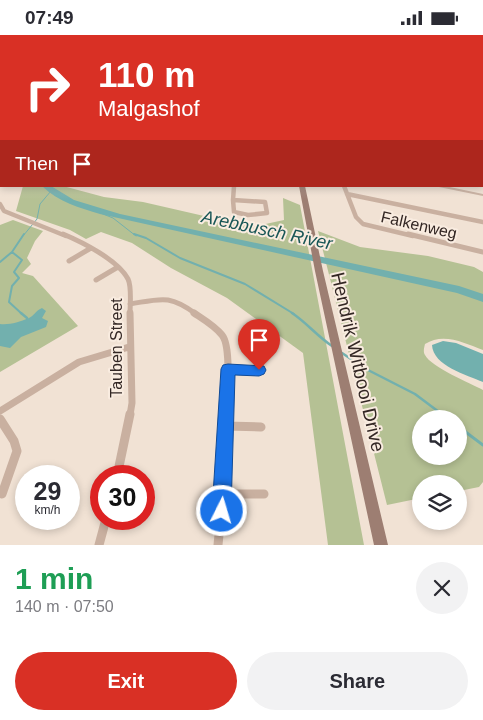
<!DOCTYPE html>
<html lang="en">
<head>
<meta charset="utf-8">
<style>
	:root { --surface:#fff; --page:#f2f2f3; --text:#2b2b33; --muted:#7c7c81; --accent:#d93025 }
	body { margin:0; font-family:Helvetica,sans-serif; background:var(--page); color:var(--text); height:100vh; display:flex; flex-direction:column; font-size:19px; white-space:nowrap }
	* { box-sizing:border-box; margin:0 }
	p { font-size:16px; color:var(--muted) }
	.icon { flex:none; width:28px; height:28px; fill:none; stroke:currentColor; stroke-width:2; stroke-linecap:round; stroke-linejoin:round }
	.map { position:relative; height:510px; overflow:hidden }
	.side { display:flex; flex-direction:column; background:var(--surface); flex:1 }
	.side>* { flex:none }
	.top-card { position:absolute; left:0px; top:0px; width:484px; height:152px; box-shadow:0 2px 8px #0003; background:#d93025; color:#fff; overflow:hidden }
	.tools { position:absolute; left:412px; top:375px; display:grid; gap:10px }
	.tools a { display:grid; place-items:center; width:55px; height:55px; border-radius:50%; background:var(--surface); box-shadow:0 2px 8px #0003; font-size:25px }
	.speed { position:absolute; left:15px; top:430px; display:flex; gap:10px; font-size:25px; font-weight:700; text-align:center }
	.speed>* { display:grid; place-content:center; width:65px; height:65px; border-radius:50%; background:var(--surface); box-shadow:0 2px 8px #0003; line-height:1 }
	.speed small { font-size:12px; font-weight:400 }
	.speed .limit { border:8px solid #d22; background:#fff; color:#111 }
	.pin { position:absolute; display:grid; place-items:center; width:42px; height:42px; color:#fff; margin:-51px -21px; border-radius:50% 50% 50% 0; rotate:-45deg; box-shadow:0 0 5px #0007 }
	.pin .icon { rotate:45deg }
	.me { position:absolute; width:55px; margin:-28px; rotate:5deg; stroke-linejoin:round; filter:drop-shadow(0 0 4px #0008) }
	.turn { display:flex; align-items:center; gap:18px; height:105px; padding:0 15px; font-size:22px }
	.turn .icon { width:65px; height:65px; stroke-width:2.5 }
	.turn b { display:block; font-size:35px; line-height:42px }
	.then { display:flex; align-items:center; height:48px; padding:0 15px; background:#0003; gap:10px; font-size:19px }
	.round { display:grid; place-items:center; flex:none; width:52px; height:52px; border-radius:26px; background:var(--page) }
	.headline { display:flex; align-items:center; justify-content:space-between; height:85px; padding:0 15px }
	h1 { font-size:30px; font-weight:700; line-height:38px; color:#1e9e55 }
	.cta { display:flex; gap:10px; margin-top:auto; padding:10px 15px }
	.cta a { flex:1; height:58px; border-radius:30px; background:var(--accent); color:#fff; font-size:20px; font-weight:700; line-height:58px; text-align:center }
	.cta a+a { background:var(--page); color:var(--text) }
	.status { display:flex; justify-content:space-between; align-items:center; height:35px; padding:0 25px; background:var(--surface); direction:ltr }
	.status svg { height:14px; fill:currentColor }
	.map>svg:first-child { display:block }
	.green { fill:#b5c194; fill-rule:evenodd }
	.water { fill:#72b0ae }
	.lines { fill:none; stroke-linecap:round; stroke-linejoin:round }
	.stream-far3 { stroke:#72b0ae; stroke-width:1 }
	.stream-far2 { stroke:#72b0ae; stroke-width:2 }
	.stream-far1 { stroke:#72b0ae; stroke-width:2.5 }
	.stream { stroke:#72b0ae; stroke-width:3 }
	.river { fill:#72b0ae; fill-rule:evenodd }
	.minor-far4 { stroke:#c9b0a0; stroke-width:3 }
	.minor-far3 { stroke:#c9b0a0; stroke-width:4.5 }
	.minor-far2 { stroke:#c9b0a0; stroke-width:5 }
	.minor-far1 { stroke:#c9b0a0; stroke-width:7 }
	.minor { stroke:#c9b0a0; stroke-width:9 }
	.tertiary { fill:#c9b0a0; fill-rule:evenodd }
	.secondary { fill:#9d7e72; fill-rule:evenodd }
	.trunk { fill:#664f47; fill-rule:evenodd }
	.route { fill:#1a73e8; stroke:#114b97 }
	.labels { text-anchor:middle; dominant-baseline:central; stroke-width:4; stroke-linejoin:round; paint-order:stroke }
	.street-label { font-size:16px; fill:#332724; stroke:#f9ece0 }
	.water-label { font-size:18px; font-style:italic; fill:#185656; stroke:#f9ece0 }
	.near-street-label { font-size:19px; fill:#332724; stroke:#f9ece0 }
</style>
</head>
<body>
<div class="status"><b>07:49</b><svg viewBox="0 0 49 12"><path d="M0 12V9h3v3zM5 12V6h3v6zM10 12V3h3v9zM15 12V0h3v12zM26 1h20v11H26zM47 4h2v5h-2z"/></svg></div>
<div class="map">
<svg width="483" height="510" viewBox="0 0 483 510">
	<rect width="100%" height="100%" fill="#f1e2d4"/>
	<path class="green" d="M23 151H63L104 162 143 167 252 192 284 185 283 163 300 170 364 510H328L303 318 227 263 171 233 132 208 101 197 86 204 70 195 16 176Z
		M13 185 43 196 35 206 27 223 31 229 22 238 33 241 78 291 0 337V190Z
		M318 196 360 212 428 221 474 232 483 237V315C465 308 443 297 425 309 424 313 423 317 425 320 431 332 470 348 483 355V447L479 452 459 456V449H421V463L387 470ZM421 384H459V421H421Z"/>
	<path class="water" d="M42 273 46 276 42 283 48 286 46 292 21 302 10 313 0 311V289C10 290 19 287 29 283 34 281 35 276 42 273Z
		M443 306 456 308 483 319V347C467 340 433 331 432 310Z"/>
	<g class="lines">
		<path class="stream-far3" d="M93 175 113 183 136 201
			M23 201 37 184 40 169 51 156"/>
		<path class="stream-far2" d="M134 199 146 203 180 223 245 249 294 279
			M12 217 22 225 14 237 19 243 12 251 9 267 22 279
			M0 227 12 217 24 199"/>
		<path class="stream-far1" d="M21 278 27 283
			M292 278C307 288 317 301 332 311
			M342 318 366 334 415 359 443 380"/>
		<path class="stream" d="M441 379 448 384
			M459 392 483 410"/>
		<path class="river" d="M42 151H51L74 165 120 179 459 251 483 259V267L457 258 100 179C80 173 58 167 42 151Z"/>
		<path class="minor-far4" d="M0 138 1 136"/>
		<path class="minor-far3" d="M344 151 356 182 363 189 413 201
			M347 159 483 187
			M233 165 265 167 267 178 248 180 234 177Z
			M233 165 234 151
			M0 169 4 176 66 201"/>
		<path class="minor-far2" d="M63 199C82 207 118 225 128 244 132 252 130 270 130 279
			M408 199 483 217
			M69 226 91 213
			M96 245 118 232
			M130 269C161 264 169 259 196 279"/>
		<path class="minor-far1" d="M130 278 132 368 130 380
			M194 278C203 284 215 291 222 300 232 312 227 363 226 380
			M228 335H259
			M0 376 79 327 129 312"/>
		<path class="minor" d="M0 384 14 406 17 416 2 459
			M226 391 261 392
			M117 441 130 379
			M223 459H264
			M99 510 106 484
			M218 510 223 459 226 379"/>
		<path class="tertiary" d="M434 151H445L483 159V161Z"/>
		<path class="secondary" d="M299 151H305L323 236 388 510H374L315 236Z"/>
		<path class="trunk" d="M482 109H483V111H482Z"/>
	</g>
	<linearGradient id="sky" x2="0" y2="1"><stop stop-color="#79b2d1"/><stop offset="0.56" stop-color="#f9f2ec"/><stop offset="1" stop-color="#f9f2ec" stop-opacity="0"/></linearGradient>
	<rect width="483" height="164" fill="url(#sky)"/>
	<path class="route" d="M228 329 264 331 266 335 264 339 259 341 235 340 231 476 229 483 222 486 215 483 212 476 221 334 223 330Z"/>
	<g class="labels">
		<g class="street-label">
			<text transform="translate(419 190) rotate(13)">Falkenweg</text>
			<text transform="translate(116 313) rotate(-90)">Tauben Street</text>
		</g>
		<g class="water-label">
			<text transform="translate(267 195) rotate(12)">Arebbusch River</text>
		</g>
		<g class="near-street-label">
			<text transform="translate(358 327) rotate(77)">Hendrik Witbooi Drive</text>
		</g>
	</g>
</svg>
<div class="tools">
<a><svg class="icon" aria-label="sound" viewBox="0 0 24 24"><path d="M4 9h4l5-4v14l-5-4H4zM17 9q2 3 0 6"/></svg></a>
<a><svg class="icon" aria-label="layers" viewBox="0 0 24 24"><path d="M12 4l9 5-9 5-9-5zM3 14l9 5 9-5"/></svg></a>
</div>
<div class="speed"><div>29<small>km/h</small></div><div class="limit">30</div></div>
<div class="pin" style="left:259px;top:335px;background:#d93025"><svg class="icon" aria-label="arrive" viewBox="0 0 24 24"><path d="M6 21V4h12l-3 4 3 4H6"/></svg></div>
<svg class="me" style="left:222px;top:476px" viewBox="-20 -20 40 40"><circle r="17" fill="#1a73e8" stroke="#fff" stroke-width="3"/><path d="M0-11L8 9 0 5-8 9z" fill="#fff"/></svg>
<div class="top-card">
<div class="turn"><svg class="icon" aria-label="right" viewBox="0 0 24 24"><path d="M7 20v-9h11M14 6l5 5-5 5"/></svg><div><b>110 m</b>Malgashof</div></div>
<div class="then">Then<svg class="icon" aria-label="arrive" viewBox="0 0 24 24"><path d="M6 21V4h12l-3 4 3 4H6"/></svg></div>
</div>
</div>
<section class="side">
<div class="headline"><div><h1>1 min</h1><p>140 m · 07:50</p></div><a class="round"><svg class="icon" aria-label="close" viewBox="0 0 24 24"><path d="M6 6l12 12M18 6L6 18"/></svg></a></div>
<div class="cta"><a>Exit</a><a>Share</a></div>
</section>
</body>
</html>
